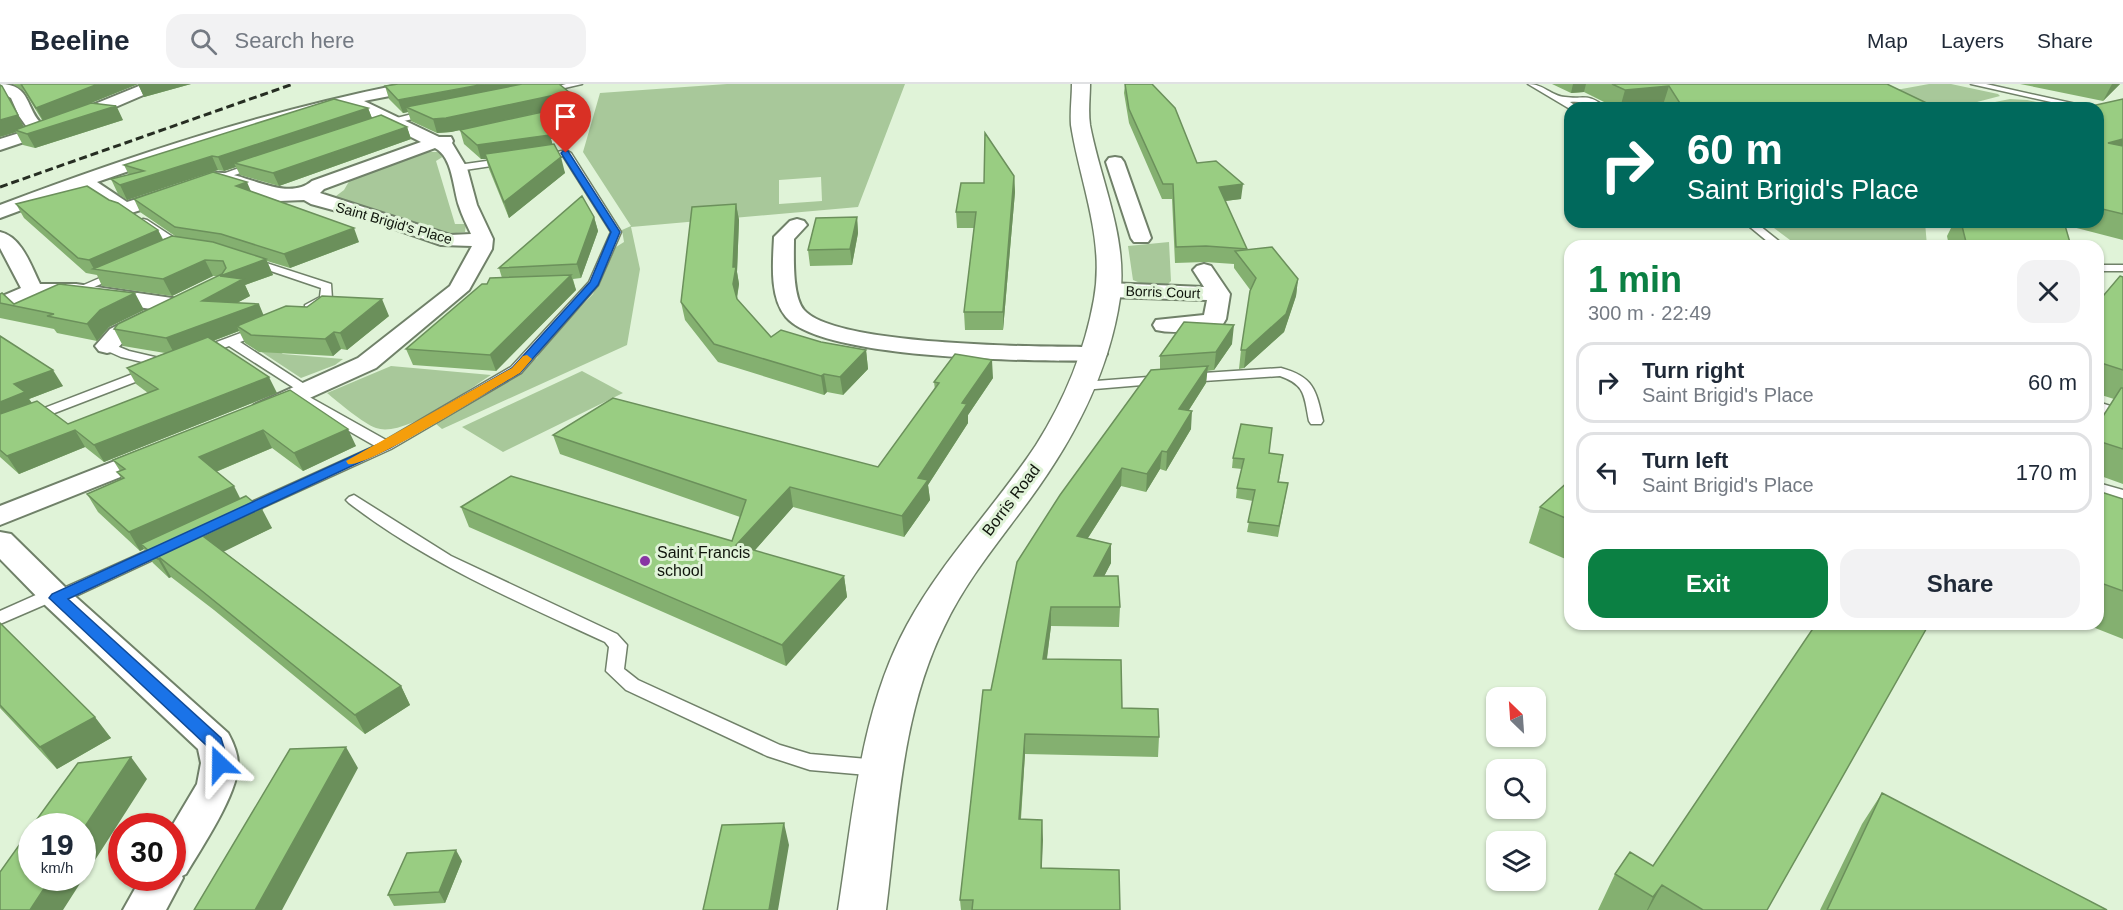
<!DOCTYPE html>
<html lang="en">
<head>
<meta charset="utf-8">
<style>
	:root { --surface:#fff; --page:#f2f2f3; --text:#1f2937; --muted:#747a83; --line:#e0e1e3; --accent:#0b8043 }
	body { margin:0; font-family:Arial,sans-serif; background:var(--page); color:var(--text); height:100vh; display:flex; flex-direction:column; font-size:22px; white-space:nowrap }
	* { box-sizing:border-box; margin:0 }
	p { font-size:20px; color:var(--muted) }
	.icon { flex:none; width:33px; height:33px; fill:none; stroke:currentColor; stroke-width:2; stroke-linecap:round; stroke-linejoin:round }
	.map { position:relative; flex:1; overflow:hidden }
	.drawer { position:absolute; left:1564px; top:156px; width:540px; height:390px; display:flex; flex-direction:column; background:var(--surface); border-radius:18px; box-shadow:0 2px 4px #0004 }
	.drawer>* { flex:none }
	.hud { position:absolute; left:1564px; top:18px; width:540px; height:126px; border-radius:18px; box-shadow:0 2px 4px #0004; background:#00695c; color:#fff; overflow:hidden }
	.needle { width:39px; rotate:335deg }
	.tools { position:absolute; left:1486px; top:603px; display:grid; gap:12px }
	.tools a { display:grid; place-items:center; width:60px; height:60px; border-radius:12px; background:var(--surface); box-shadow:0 2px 4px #0004; font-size:30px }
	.speed { position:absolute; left:18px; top:729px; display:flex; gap:12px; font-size:30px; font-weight:700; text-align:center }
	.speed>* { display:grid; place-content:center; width:78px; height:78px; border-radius:50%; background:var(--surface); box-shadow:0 2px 4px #0004; line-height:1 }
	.speed small { font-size:15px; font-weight:400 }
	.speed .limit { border:9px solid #d22; background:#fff; color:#111 }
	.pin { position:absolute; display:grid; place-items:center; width:51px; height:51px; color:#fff; margin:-62px -26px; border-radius:50% 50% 50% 0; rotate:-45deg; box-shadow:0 0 6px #0007 }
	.pin .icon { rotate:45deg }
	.me { position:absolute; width:66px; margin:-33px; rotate:337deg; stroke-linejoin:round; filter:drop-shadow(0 0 4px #0008) }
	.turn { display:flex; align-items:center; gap:21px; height:126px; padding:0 24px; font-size:27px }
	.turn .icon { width:78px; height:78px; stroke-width:2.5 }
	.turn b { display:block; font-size:42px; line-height:51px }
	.round { display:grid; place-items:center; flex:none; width:63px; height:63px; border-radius:18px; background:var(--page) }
	.overview { display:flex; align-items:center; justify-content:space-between; height:102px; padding:0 24px }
	h1 { font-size:36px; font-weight:700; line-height:45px; color:var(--accent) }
	.primary-button { display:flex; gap:12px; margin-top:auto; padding:12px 24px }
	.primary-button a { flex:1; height:69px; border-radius:18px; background:var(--accent); color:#fff; font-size:24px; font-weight:700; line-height:69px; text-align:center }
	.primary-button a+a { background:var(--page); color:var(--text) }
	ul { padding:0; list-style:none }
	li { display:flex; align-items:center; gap:18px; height:81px; margin:0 12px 9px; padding:0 12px; border:3px solid var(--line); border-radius:18px }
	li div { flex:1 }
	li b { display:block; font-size:22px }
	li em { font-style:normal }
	header { display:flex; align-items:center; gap:36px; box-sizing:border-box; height:84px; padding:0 30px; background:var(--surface); border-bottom:2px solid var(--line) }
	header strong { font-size:28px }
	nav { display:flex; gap:33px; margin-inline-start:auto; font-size:21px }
	.search { width:420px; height:54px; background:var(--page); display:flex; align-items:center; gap:15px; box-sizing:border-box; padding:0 21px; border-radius:18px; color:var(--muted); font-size:22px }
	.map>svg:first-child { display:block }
	.green { fill:#a8c89a; fill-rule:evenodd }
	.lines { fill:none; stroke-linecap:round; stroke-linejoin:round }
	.service-casing { stroke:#708169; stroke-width:3 }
	.minor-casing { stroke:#708169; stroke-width:4 }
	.tertiary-casing { stroke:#708169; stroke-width:3 }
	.service { fill:#fff; fill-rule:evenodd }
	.minor { fill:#fff; fill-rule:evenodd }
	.tertiary { fill:#fff; fill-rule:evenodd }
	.rail { stroke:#262d22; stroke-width:3; stroke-dasharray:8 4; stroke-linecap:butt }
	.wall { fill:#84b070 }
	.shaded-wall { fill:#6b905b }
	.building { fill:#99cd82; stroke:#6b905b; stroke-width:1.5 }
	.route { fill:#1a73e8; stroke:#114b97; stroke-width:1.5 }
	.slow { fill:#f59e0b }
	.poi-dot { fill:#8835a4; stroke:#e0f3d8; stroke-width:2 }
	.labels { text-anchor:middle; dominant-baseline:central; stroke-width:6; stroke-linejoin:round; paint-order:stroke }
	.far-street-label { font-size:14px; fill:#0f150c; stroke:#e0f3d8 }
	.street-label { font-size:16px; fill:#0f150c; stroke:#e0f3d8 }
	.poi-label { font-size:16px; fill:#0f150c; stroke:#e0f3d8; text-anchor:start }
</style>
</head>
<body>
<header>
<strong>Beeline</strong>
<div class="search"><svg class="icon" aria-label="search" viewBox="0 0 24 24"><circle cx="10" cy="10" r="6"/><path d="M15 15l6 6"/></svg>Search here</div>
<nav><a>Map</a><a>Layers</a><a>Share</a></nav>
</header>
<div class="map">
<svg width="2123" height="826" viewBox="0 0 2123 826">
	<rect width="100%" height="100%" fill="#e0f3d8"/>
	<path class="green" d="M727 0H905L858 123 631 143 640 185 627 261 442 345 435 339 537 274 542 264 593 210 616 163 624 158 622 146 631 142 583 68 600 9ZM821 93 822 117 779 120V96Z
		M1929 0H1951L1998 10 2000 12 1954 24H1902L1874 10Z
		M2010 15 2027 16 2065 24 1975 22Z
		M425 68H438L444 72 436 77 455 140H466L465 148 448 150 340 115 336 112 344 106 351 94Z
		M1766 138H1925L1927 162H1798Z
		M1169 158 1171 197 1168 200 1145 201 1133 196 1128 162Z
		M257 252 283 270 343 275 335 281 301 294 245 257Z
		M391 282 491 291C466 307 405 354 376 344 364 340 338 318 327 309Z
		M582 287 623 309 503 368 462 343Z"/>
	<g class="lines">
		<defs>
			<path id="service" d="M566 0H582L543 9 539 7Z
				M1528 0C1544 0 1551 12 1565 13 1585 16 1587 8 1606 24 1593 24 1584 16 1570 18L1579 24 1570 25Z
				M1971 0H1986L2094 24H2078Z
				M428 26 431 27V31L381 42 377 39Z
				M566 66 571 69 621 148 598 201 521 289 391 365 244 432H234L231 429 234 426 375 362 293 315 291 312 293 309H302L229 262 202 272 198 271 196 268 198 265 257 243H265V249L240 258 315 307 313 310H304L386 356 511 283 589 198 611 148 563 72 541 76 536 73Z
				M508 74 511 75V79L458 87 453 84 458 81Z
				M256 78 259 79V83L219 96 214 93Z
				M143 135 147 136 188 163 183 166 174 164 139 140 138 138Z
				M1744 138H1755L1785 162H1773Z
				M251 174 331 200 332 215 313 225H305V221L320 213 321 204 247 179 246 177Z
				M2098 181H2123V187H2098Z
				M118 186 122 187V191L80 209 76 210 70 207Z
				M107 258 129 267 172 277 174 280 168 284 121 273 103 265 101 262Z
				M151 283 157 287 156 290 0 350V341Z
				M1281 284C1314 293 1316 306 1323 337L1321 340H1311L1309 337C1304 312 1306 301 1280 292L1188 298 1182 294 1188 290Z
				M1161 292 1166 293 1167 296 1166 299 1083 306 1076 302 1083 298Z
				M2098 318 2123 326V334L2098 327Z
				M2098 399 2123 406V415L2098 408Z
				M354 411 451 472 617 550 627 561 624 585 638 596 780 661 810 670 879 676 886 679 889 684 886 689 879 692 810 686 767 672 626 606 606 587 609 563 605 558C516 517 427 479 349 419L346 416 349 413Z
				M166 458 172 459 174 463 172 467 63 518 57 520 51 518 0 540V527L47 506H59Z"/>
			<path id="minor" d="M0 0C32 0 25 26 43 41L144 0H165L162 3 69 43 0 66V55L29 46 19 32 11 14 0 8Z
				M403 0H434L426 5 364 17 439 53H451L453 57 452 59 467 84 477 121 493 155 492 165 469 206 376 284 272 331 263 334 254 331 250 326 254 321 358 274 450 202 472 162 441 161 366 135 311 120 304 116 279 117 220 99 212 101 206 100 203 96C222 70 281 124 312 97L421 58 347 21 216 57 97 98 127 118 174 103 181 105 183 109 181 113 125 131 118 129 81 104 0 134V121C132 71 266 27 403 0ZM435 64C453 73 453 105 459 122 462 132 467 141 471 150L450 151 320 109 324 105Z
				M571 25 577 27 579 30 577 33 517 47 509 42 511 39Z
				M1115 73 1121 74 1124 78 1151 154 1148 158H1134L1131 154 1106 78 1109 74Z
				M797 135 804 137 807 141 794 155C794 173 792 212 804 226 835 262 1043 263 1095 263L1103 265 1107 270 1103 275 1095 277C1036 277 822 276 786 233 769 213 773 177 774 153L790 137Z
				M0 148C22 153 31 182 40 200H76L172 214 180 216 183 221 180 226 172 228 76 214H36L0 228V213L21 204 0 164Z
				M1204 180 1211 182 1230 210 1226 235 1223 240C1201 245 1178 251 1156 246L1153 241 1156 236 1204 231 1207 216 1108 213 1100 211 1097 206 1100 201 1108 199 1204 203 1193 186 1197 182Z
				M151 225 159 227 162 232 159 237 126 255 115 267 107 269 99 267 95 262 110 245Z
				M153 362 163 364 167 370 163 376 0 441V422Z
				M0 448 11 450 68 506 228 649C233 658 238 670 238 680 238 710 202 763 186 790L182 792 183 794 166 826H123L141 794H172V742L197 700 201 679 198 665 46 522 0 475Z"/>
			<path id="tertiary" d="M1072 0H1090C1090 13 1088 27 1090 41 1101 99 1128 153 1120 214 1109 289 1074 355 1030 415 1000 456 966 496 944 543 901 630 898 731 886 826H838C853 731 860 627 907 541 942 476 995 423 1036 361 1064 317 1085 266 1094 215 1105 154 1080 99 1071 41 1070 27 1072 13 1072 0Z"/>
		</defs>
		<use href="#service" class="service-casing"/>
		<use href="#minor" class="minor-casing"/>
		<use href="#tertiary" class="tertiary-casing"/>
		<use href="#service" class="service"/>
		<use href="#minor" class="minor"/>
		<use href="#tertiary" class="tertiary"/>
		<path class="rail" d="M0 103 293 0"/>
	</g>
	<path class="wall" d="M13 0H191L144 13 138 0 91 19 123 36 35 64 23 61 16 48 0 53 42 36 24 7Z
		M1125 0H1152L1197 79 1241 115 1225 117 1247 166 1298 195 1296 212 1284 248 1244 284 1239 285 1241 266 1251 207 1234 184V180L1205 178 1175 179 1172 115H1162L1129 39 1124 9Z
		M1552 0H1887L1937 24H1665L1663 21 1636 24H1616L1584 8 1571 9Z
		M2020 0H2120L2103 17Z
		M385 2 572 21 518 34 560 37 564 52 551 55 552 60 565 89 509 134 489 85 486 75H481L464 60 460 46 451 48 437 49 411 37 408 28 403 29 389 15Z
		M2123 15V156L2065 141 2071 162H1949L1947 152 1954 138H2098V24H2086L2087 23Z
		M368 24 372 34 407 43 411 55 279 102 240 91 236 83 224 87 218 86 127 116 118 110 111 95 129 91 124 81Z
		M1014 92 1015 108 1003 246H965L964 228 974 144H957L956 128Z
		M251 108 359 158 290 184 267 177 273 191 245 201 250 212 237 219 264 231 389 232 347 266 341 265 333 272 259 268 245 259 239 247 213 257 277 309 104 378 85 363 19 390 0 373V252L63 302 29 315 32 319 68 340 148 309 136 300 127 284 165 269 123 262 114 245 218 192H213L172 212 102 202 97 191 86 189 24 134 16 120 109 116 158 146 163 155 175 152 140 128 134 115Z
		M736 120 739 136 737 188 739 200 737 215 771 253 821 258 866 266 868 285 843 311 827 308 824 311 718 278 685 236 681 218Z
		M594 133 598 147 581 194 573 195 576 206 496 287 413 281 406 265 487 200 502 194 499 184Z
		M857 133 858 149 852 181 810 182 808 166Z
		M2123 193V400L2098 391V340L2114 315 2098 310V218Z
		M0 210 14 220 144 226 109 243 97 257 57 249 54 245 0 234Z
		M1232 260 1214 286 1207 287 1206 299 1189 326 1191 345 1166 387 1160 385 1146 408 1121 402 1088 454 1111 460V479L1104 492 1120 523 1119 543 1051 542 1047 575 1122 624 1159 653 1158 673 1025 670 1021 735 1042 736V784L1120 826H961L960 816 991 606 1160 285V272Z
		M993 294 968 331V339L928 401 930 416 904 453 793 423 754 467 844 492 847 513 786 582 469 443 461 423 732 457 740 433 560 370 553 351 878 383 935 306 934 298Z
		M290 306 356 362 303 387 272 364 216 388 240 415 272 444 223 467 401 602 410 621 365 650 214 526 171 493 169 494 153 479 144 465 140 467 98 428 87 410 122 395 117 388 120 387 113 376Z
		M1269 369 1283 371 1279 398 1286 410 1278 453 1247 448 1253 417 1236 414 1237 404 1242 385 1232 384 1233 374Z
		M1570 396V477L1529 459 1540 423Z
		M2098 407 2123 415V555L2085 540H2098Z
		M0 539 111 654 57 685 0 624Z
		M1882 709 2107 826H1820L1862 740Z
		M462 777 445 819 394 822 388 811Z
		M1653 782 1767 826H1598L1615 790Z"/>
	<path class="shaded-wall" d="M98 0H191L144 13 138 0 44 38 36 24Z
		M485 0H545L406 23 408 28 403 29 398 16Z
		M1573 0H1586L1584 8 1571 9Z
		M2112 0H2120L2103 17Z
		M1669 2 1663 21 1636 24H1620L1625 6Z
		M569 8 572 21 451 48 437 49 433 35Z
		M116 21 123 36 35 64 27 50Z
		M368 24 373 37 234 79 236 83 224 87 218 73Z
		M18 31 25 45 15 46 16 48 0 53V36Z
		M560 37 564 52 551 55 554 65 485 70 486 75H481L477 61 544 41Z
		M407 43 411 55 279 102 273 89Z
		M2123 55V74L2108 59Z
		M212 72 218 86 127 116 120 101Z
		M561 73 565 89 509 134 504 118Z
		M1014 92 1015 108 1003 246V228Z
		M247 98 253 112 236 102Z
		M1243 100 1241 115 1217 118 1219 103Z
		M736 120 739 136 737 188 739 200 736 218 733 200V183Z
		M594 133 598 147 581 194 577 180Z
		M857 133 858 149 852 181 850 165Z
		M354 144 359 158 290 184 284 170Z
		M158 146 165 161 94 185 89 176Z
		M266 175 273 191 245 201 250 212 210 233 202 217 220 192Z
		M205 176 213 192 172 212 163 195Z
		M571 191 576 206 496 287 490 271Z
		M1298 195 1296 212 1284 248 1244 284 1246 266Z
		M135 209 144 226 109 243 97 257 87 240 100 226Z
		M382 215 389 232 347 266 340 249Z
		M259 220 266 237 237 242 239 247 175 271 166 254Z
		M1234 241 1232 260 1214 286 1216 268Z
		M334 248 341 265 333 272 325 255Z
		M866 266 868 285 843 311 840 293Z
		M992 276 993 294 968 331V339L928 401 930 416 904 453 902 432 918 394 962 319Z
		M1208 282 1206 299 1178 343 1179 325Z
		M53 286 63 302 29 315 36 325 0 339V318L14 300Z
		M824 290 827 308 824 311 821 292Z
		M269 293 277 309 104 378 94 361Z
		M1192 327 1191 345 1166 387 1167 368Z
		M348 345 356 362 303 387 294 369Z
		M75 346 85 363 19 390 7 372Z
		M263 346 272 364 208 391 199 373Z
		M1162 367 1160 385 1146 408 1147 390Z
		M1122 384 1121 402 1077 471V452Z
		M234 402 243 420 141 460 144 465 140 467 129 448Z
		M790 403 793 423 741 482 736 461Z
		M262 425 272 444 215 472 204 453Z
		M1111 460V479L1094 512V492Z
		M160 474 171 493 169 494 158 475Z
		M844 492 847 513 786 582 782 561Z
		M1051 523V542L1044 595 1043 575Z
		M401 602 410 621 365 650 355 631Z
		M95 633 111 654 57 685 40 663Z
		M1025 650V670L1019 756V735Z
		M346 663 358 684 282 826H255Z
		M131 673 147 695 63 826H30L51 794H82V747Z
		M1042 736 1043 756 1041 804V784Z
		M784 739 789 761 778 826H769Z
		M456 766 462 777 445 819 439 808Z
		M1662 801 1648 826H1647L1653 813Z"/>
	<path class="building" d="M21 0H98L36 24Z
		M398 0H485L398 16 385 2Z
		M522 0H559L569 8 446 34 433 35 406 23Z
		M1125 0H1152L1175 24 1197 79 1216 77 1243 100 1219 103 1247 165 1206 162 1176 163 1173 100H1163L1129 25Z
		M1612 0H1887L1937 24H1683L1669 2 1625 6Z
		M0 1 2 2 18 31 0 36Z
		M334 15 368 24 218 73 212 72 120 101 111 95 144 87 124 81Z
		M2123 15V55L2108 59 2123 62V130L2098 124V27H2099L2098 26V24L2087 23Z
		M91 19 116 22 27 50 15 46Z
		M547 27 560 37 544 41 550 51 477 61 460 46Z
		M381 31 407 43 273 89 234 79Z
		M985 49 1014 92 1003 228H964L976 128H956L961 99H984Z
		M554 60 561 73 504 118 485 70Z
		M213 88 247 98 236 102 354 144 284 170 221 150 175 143 134 115Z
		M87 102 109 116 118 119 158 146 89 176 78 174 16 120Z
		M582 112 594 133 577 180 499 184Z
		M736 120 733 183H736L733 200 737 215 771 253 781 246 821 258 866 266 840 293 824 290 821 292 714 260 681 218 692 123Z
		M857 133 850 165 808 166 816 134Z
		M1961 138H2064L2071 162H1967Z
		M172 152 213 158 266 175 220 192 243 195 202 217 259 220 166 254 114 245 118 240 222 190 226 184 223 177 205 176 163 195 93 185Z
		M1272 163 1298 195 1286 230 1246 266H1241L1250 207 1256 194 1235 167Z
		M571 191 490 271 406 265 482 200H487L490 194Z
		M2120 192 2123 193V286L2098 278V218Z
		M59 200 135 209 100 226 87 240 47 232 54 230 0 219V210L2 209 14 220Z
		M322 212 382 215 340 249 334 248 325 255 251 251 237 242 286 222 307 223Z
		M1184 238 1234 241 1216 268 1160 272Z
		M0 252 53 286 14 300 25 308 0 318Z
		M208 253 269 293 94 361 75 346 7 372 0 366V330L37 317 68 340 158 305 127 284Z
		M955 270 992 276 962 319 967 320 918 394 928 396 902 432 790 403 736 461 844 492 782 561 461 423 511 392 732 457 746 416 553 351 613 314 878 383 939 299 934 298Z
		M1208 282 1179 325 1192 327 1167 368 1162 367 1147 390 1122 384 1077 452 1111 460 1094 492H1118L1120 523H1051L1043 575 1121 576 1122 624 1158 625 1159 653 1025 650 1019 735 1042 736 1041 784 1119 786 1120 826H972L973 816H960L983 606H991L1017 478 1060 411 1151 286Z
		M2121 304H2123V365L2098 357V340Z
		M290 306 348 345 294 369 263 346 199 373 234 402 129 448 87 410 124 394 117 388 125 385 113 376Z
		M1241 340 1272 344 1269 369 1283 371 1278 398 1288 399 1279 442 1248 438 1255 406 1237 404 1244 375 1233 374Z
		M1570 396V436L1540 423Z
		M2098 407 2123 415V507L2098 498Z
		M246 412 262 425 204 453 401 602 355 631 202 507 160 474 158 475 141 460Z
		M0 539 95 633 40 663 0 621Z
		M1816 540H1929L1767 826H1703L1662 801 1653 813 1615 790 1630 768 1653 782Z
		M346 663 255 826H194L290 665Z
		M131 673 82 747V742H32L78 679Z
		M1882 709 2107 826H1827Z
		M784 739 769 826H703L722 741Z
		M32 743V794H51L30 826H0V788Z
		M456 766 439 808 388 811 407 769Z"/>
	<path class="route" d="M563 67H568L620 148 598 201 520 289 390 364 68 515 221 654 229 680 227 684 220 686 214 684 207 662 49 514 52 510 381 359 512 284 590 198 611 148 561 69Z"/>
	<path class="slow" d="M527 271 532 275 520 289C495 303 367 385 348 380L346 377 512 284 523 272Z"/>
	<circle class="poi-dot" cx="645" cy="477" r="6"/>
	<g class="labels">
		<g class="far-street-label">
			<text transform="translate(394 139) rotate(16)">Saint Brigid's Place</text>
			<text transform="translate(1163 208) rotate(2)">Borris Court</text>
		</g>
		<g class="street-label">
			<text transform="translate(1011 416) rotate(-53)">Borris Road</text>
		</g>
		<g class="poi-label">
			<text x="657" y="468">Saint Francis<tspan x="657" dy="18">school</tspan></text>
		</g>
	</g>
</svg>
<div class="tools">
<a><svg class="needle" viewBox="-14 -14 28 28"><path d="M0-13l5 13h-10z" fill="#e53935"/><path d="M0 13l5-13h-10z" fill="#747a83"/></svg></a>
<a><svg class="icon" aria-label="search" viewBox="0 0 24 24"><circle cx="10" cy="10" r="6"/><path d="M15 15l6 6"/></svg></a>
<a><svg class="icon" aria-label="layers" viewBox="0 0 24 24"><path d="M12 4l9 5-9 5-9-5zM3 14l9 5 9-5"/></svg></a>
</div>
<div class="speed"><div>19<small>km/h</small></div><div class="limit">30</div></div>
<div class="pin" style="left:566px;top:69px;background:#d93025"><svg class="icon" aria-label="arrive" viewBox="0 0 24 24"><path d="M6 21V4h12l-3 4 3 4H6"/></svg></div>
<svg class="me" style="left:220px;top:680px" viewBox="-20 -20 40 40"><path d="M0-17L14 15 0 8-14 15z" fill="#1a73e8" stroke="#fff" stroke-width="4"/></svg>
<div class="hud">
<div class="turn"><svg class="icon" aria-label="right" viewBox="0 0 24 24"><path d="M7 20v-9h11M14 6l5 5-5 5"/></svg><div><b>60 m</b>Saint Brigid's Place</div></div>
</div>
<section class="drawer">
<div class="overview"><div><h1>1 min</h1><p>300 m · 22:49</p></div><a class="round"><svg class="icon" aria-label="close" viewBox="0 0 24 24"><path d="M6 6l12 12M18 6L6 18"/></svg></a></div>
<ul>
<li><svg class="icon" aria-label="right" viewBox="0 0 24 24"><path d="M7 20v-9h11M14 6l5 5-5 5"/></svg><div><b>Turn right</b><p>Saint Brigid's Place</p></div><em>60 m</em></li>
<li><svg class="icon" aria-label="left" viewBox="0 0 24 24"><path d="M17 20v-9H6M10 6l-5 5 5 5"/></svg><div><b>Turn left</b><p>Saint Brigid's Place</p></div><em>170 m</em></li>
</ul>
<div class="primary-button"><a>Exit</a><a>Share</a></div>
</section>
</div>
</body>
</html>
